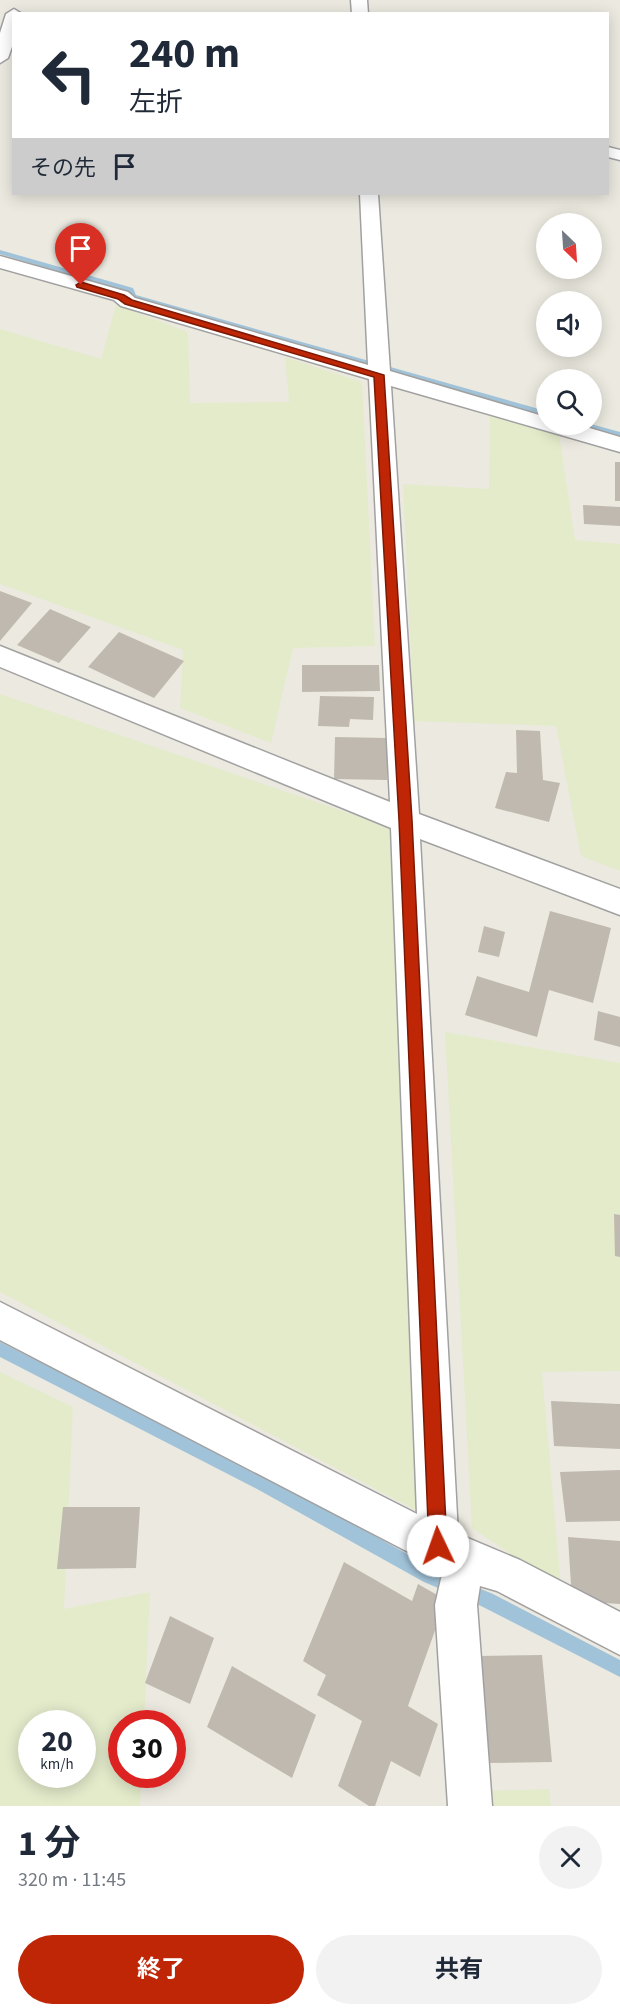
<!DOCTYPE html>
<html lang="ja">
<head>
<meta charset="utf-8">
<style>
	:root { --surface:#fff; --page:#f2f2f3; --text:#1f2937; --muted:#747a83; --accent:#bf2606 }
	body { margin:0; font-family:"Source Sans 3","Noto Sans JP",sans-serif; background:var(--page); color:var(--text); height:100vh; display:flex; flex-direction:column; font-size:22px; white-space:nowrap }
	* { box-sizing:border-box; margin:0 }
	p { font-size:20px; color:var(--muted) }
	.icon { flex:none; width:33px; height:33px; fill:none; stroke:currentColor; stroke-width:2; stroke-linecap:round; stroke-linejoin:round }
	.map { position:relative; height:1806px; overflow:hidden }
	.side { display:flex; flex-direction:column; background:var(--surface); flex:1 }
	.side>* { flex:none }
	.hud { position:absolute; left:12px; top:12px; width:597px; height:183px; border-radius:0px; box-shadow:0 3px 15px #0003; background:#fff; color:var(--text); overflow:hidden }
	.needle { width:39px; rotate:155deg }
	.fabs { position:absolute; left:536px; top:213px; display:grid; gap:12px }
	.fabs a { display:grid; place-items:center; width:66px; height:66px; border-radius:50%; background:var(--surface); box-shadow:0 3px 15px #0003; font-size:30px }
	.speed { position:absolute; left:18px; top:1710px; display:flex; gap:12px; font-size:30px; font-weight:700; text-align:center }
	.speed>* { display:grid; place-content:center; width:78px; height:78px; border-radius:50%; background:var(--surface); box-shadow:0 3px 15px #0003; line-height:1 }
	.speed small { font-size:15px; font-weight:400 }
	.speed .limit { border:9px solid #d22; background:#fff; color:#111 }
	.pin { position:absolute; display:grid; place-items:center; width:51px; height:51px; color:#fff; margin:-62px -26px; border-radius:50% 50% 50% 0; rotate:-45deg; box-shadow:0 0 6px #0007 }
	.pin .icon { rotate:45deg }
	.me { position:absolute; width:66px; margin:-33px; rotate:357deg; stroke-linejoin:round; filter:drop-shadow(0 0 4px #0008) }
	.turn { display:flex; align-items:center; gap:21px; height:126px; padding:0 18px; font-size:27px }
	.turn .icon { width:78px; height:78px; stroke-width:2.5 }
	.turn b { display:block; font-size:42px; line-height:51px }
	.then { display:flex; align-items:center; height:57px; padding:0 18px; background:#0003; gap:12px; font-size:22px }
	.round { display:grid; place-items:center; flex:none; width:63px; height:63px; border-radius:32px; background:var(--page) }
	.overview { display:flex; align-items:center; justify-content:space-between; height:102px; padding:0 18px }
	h1 { font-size:36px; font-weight:700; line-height:45px }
	.primary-button { display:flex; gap:12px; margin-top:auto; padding:12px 18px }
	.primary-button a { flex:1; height:69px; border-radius:36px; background:var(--accent); color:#fff; font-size:24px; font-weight:700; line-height:69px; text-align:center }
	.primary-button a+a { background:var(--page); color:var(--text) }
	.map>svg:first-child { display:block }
	.farmland { fill:#e3ebcb; fill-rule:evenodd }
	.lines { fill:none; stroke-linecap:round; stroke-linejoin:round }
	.stream { fill:#a1c3d9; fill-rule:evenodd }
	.building { fill:#c0b9b0 }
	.minor-casing { stroke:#a1a1a1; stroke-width:3 }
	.minor { fill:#fff; fill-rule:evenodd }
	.route { fill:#bf2606; stroke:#7c1904; stroke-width:1.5 }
</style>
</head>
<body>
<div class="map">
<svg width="620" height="1806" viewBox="0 0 620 1806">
	<rect width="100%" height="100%" fill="#eceae0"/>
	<path class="farmland" d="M116 305 188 332 190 403 289 402 285 357 362 382 375 646 293 648 271 743 180 708 183 650 0 584V329L101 359Z
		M490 414 559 434 575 540 620 544V871L581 856 556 726 414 721 403 484 489 489Z
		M0 694 389 827 427 1516 0 1292Z
		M445 1032 620 1063V1371L542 1372 561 1588 472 1528Z
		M0 1372 73 1407 64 1609 150 1592 144 1723 122 1724V1774L141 1775 140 1806H0ZM32 1724H82V1774H32Z
		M549 1789 551 1806H488L487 1791Z"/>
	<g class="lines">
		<path class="stream" d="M0 250 133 288 136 295 546 411V417L130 299 127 292 0 254Z
			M578 424H591L620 432V438Z
			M0 1342 269 1477 436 1570 493 1594 620 1660V1677L481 1606 424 1582 257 1489 0 1357Z"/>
	</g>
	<path class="building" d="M615 462H620V501H615Z
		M583 505 620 507V526L584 524Z
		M0 591 32 603 0 641Z
		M50 609 91 627 59 663 17 645Z
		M119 632 184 661 154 698 88 667Z
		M302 665H379L380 691 302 692Z
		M320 696 374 697 373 720 350 719 349 727 318 726Z
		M516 730 540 731 543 780 560 783 549 822 495 808 506 772 517 773Z
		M335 737 387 738V780L334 779Z
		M550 911 611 928 593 1003 549 990 537 1037 465 1015 477 976 529 992Z
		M484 926 505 932 499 957 478 952Z
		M598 1011 620 1017V1047L594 1040Z
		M614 1214 620 1215V1257L615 1256Z
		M551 1401 620 1404V1449L554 1446Z
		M620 1470V1521L566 1522 560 1472Z
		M63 1507H140L136 1568 57 1569Z
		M568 1537 620 1541V1604L572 1601Z
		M344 1562 412 1601 418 1584 446 1600 408 1706 438 1724 420 1777 391 1761 375 1806H369L338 1786 362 1721 317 1695 326 1675 303 1661Z
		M170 1616 214 1638 190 1704 145 1683Z
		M542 1655 552 1762 485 1763 477 1656Z
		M232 1666 316 1715 292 1778 207 1727Z"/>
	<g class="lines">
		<defs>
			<path id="minor" d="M351 0H367L368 14H352Z
				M14 9 22 14H14V41L8 58 0 63V33L6 14Z
				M608 147 620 150V160L608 157Z
				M360 194H378L390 371 546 417V424H576L620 437V452L391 386 419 814 620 889V915L420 839 458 1534 520 1560 620 1612V1655L497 1591 480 1586 477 1605 492 1806H448L435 1605 443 1570 0 1340V1302L417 1514 391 828 0 667V646L390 802 369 379 121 306 114 300 0 268V256L128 292 135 298 368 365Z"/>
		</defs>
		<use href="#minor" class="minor-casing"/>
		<use href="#minor" class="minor"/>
	</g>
	<path class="route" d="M81 282 124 295 132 300 384 375 412 820 447 1546 444 1553 438 1555 431 1553 429 1546 399 820 374 377 125 304 118 299 77 287 76 285Z"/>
</svg>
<div class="fabs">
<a><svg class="needle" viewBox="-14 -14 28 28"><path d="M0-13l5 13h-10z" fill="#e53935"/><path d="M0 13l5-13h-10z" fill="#747a83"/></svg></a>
<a><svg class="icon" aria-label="sound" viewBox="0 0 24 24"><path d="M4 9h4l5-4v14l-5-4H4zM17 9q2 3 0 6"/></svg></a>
<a><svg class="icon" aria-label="search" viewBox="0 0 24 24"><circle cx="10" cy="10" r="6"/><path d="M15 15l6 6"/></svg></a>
</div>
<div class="speed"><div>20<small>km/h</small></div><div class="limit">30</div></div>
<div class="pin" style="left:81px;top:285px;background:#d93025"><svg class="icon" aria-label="arrive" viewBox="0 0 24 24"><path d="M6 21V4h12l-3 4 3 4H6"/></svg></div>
<svg class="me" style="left:438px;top:1546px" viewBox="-20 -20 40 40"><circle r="19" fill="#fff"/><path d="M0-13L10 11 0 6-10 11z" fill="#bf2606"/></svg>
<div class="hud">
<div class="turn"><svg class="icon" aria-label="left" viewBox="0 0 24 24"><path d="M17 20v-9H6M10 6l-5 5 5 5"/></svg><div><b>240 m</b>左折</div></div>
<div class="then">その先<svg class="icon" aria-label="arrive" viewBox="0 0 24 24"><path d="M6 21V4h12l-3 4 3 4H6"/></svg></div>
</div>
</div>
<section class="side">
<div class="overview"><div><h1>1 分</h1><p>320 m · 11:45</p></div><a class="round"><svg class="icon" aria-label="close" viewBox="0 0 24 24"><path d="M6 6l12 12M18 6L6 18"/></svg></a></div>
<div class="primary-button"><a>終了</a><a>共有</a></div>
</section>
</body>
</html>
